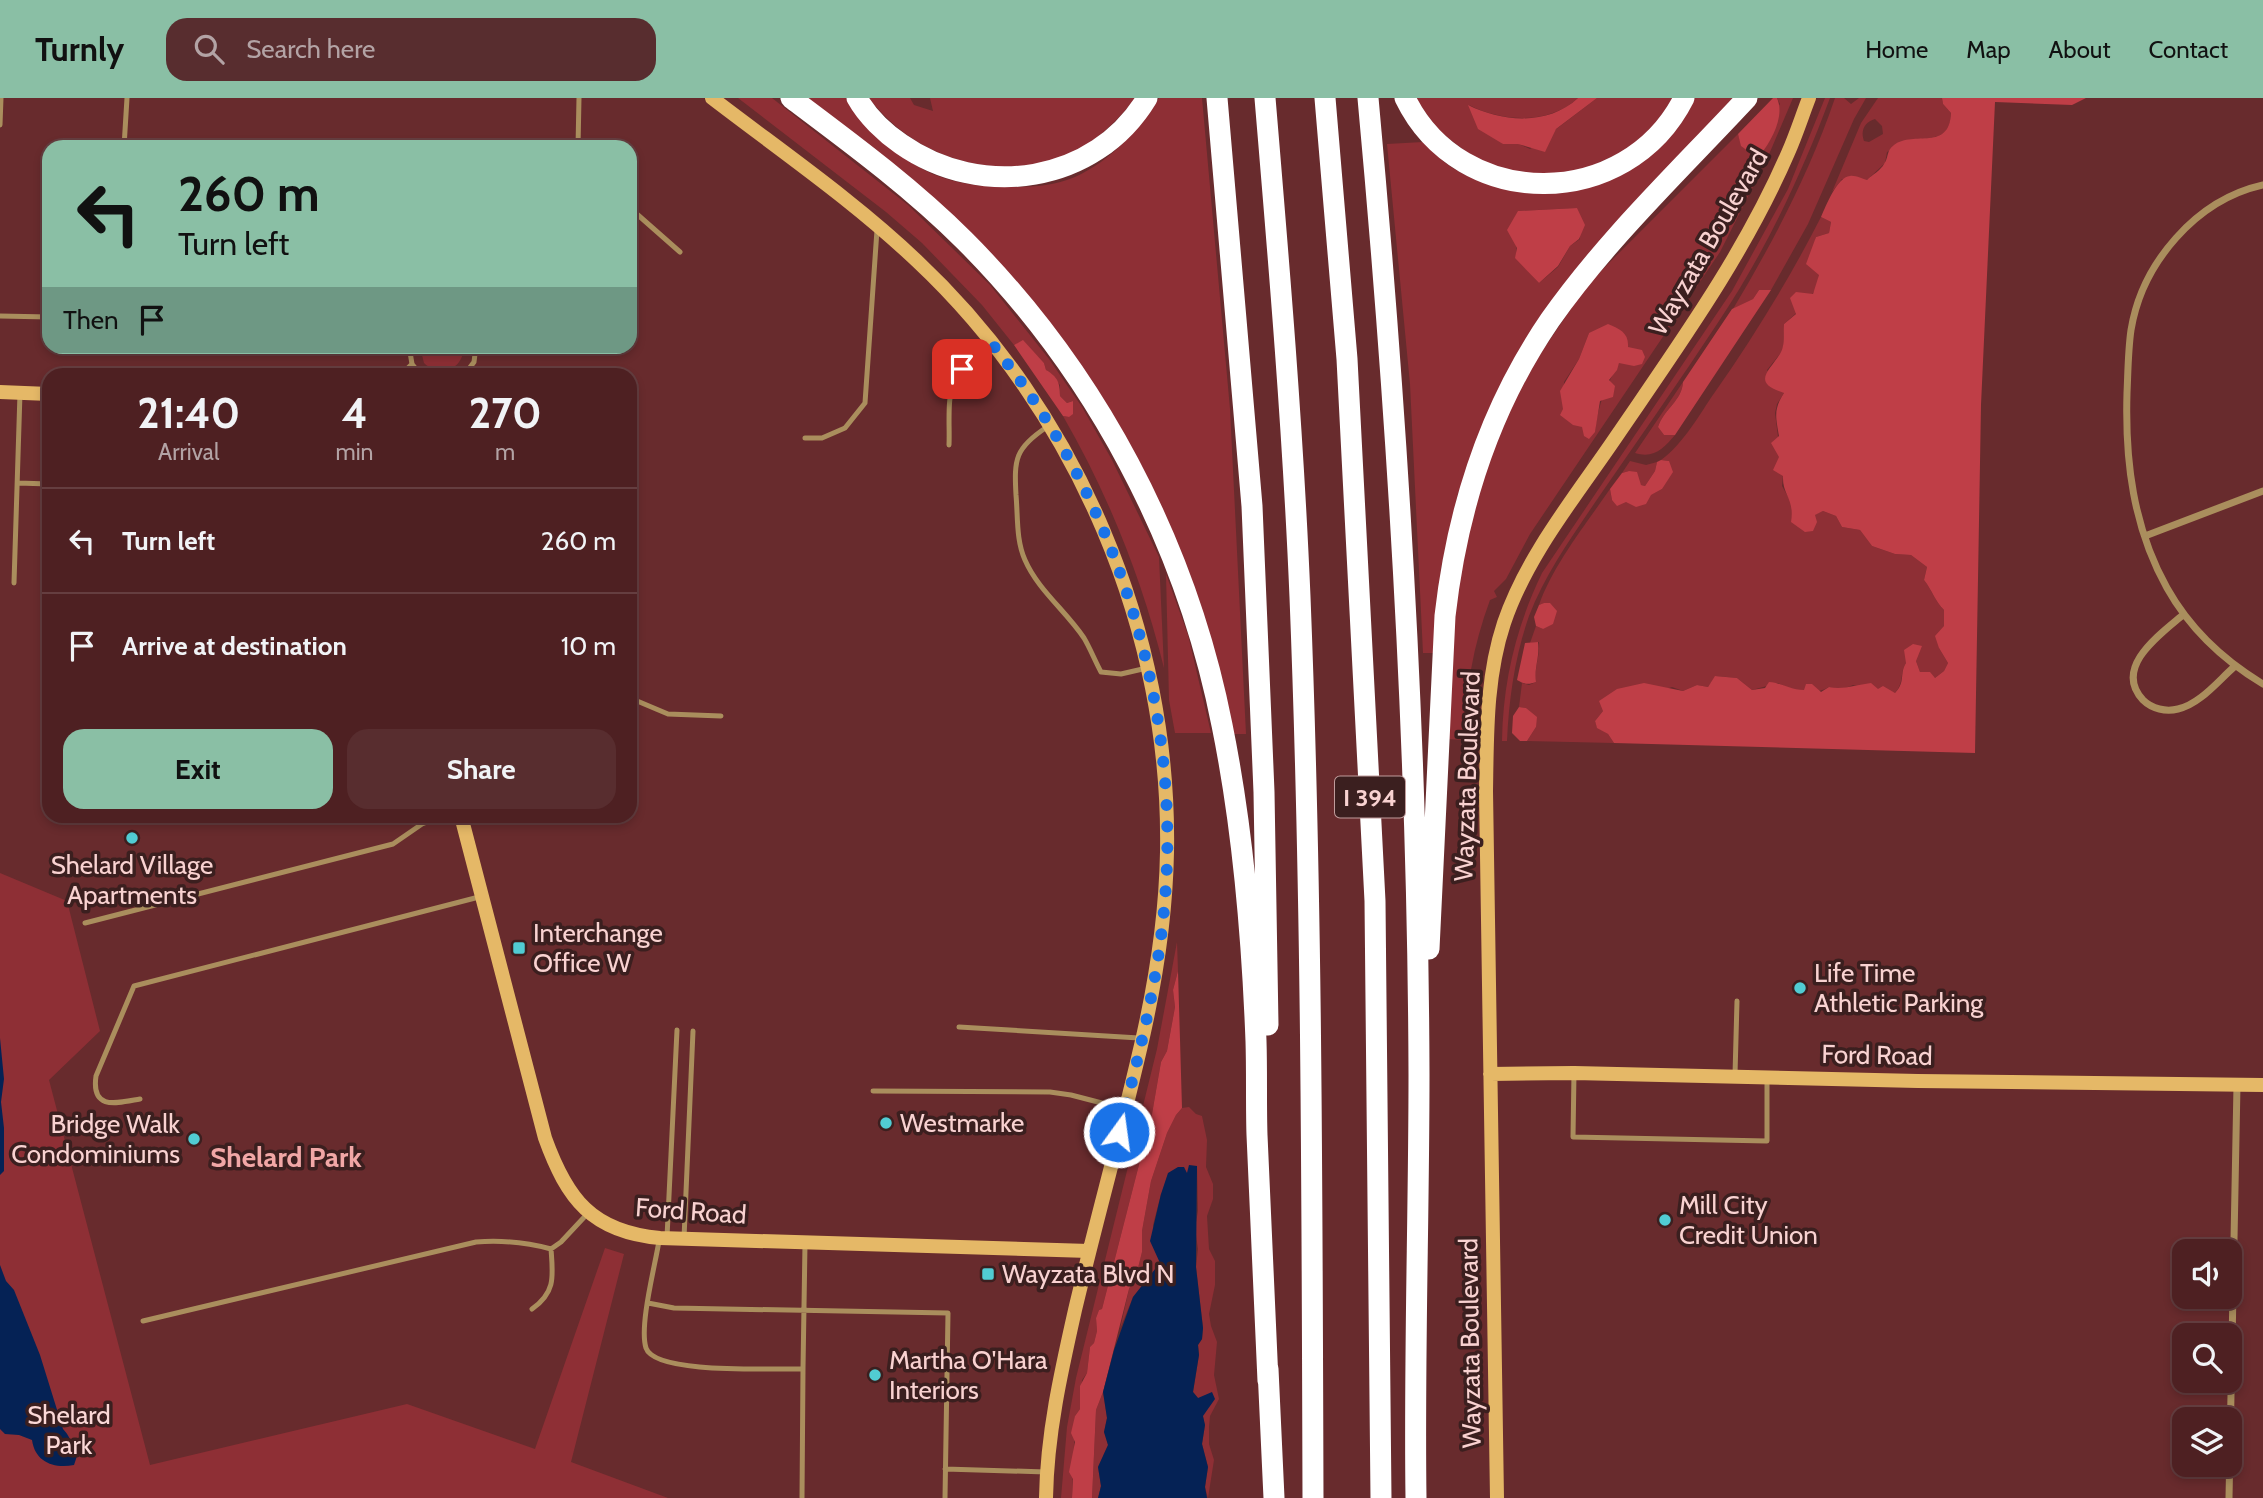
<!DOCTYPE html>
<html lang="en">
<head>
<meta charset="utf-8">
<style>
	:root { --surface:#4e2022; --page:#582d2f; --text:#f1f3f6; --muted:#b3a3a5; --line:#653e40; --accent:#8abfa5 }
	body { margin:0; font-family:Cabin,sans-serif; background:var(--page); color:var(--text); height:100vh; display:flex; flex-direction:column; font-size:26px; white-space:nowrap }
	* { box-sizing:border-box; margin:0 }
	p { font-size:23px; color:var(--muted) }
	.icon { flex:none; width:38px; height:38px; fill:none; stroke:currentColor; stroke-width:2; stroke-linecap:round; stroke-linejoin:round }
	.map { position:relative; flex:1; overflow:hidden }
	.side { position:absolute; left:42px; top:270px; width:595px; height:455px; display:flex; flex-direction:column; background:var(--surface); border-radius:21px; box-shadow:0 4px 10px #0003,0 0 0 2px var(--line) }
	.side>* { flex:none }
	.hud { position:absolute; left:42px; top:42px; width:595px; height:214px; border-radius:21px; box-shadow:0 4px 10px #0003,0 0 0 2px var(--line); background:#8abfa5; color:#111; overflow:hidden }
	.tools { position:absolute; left:2172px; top:1141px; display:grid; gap:14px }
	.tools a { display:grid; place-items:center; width:70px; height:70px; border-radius:14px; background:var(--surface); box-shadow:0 4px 10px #0003,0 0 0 2px var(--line); font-size:35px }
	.pin { position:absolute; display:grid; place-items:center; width:60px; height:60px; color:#fff; margin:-30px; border-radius:14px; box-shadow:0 4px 10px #0006 }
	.me { position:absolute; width:77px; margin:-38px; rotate:14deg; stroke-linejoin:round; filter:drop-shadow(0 0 5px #0008) }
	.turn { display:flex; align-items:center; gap:24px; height:147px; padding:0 21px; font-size:32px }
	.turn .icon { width:91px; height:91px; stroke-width:2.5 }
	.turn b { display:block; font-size:49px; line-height:60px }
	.then { display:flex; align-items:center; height:66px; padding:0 21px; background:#0003; gap:14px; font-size:26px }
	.eta { display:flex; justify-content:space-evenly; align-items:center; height:119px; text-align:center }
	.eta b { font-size:42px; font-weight:700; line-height:49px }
	.primary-button { display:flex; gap:14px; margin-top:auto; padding:14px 21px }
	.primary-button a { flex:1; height:80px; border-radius:21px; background:var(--accent); color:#111; font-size:28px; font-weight:700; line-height:80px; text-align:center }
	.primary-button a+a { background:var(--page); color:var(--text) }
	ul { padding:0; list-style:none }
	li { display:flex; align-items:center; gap:21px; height:105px; padding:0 21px; border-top:2px solid var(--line) }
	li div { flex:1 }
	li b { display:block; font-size:26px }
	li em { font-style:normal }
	header { display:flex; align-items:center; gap:42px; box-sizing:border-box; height:98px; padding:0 35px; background:var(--accent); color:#111 }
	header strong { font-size:33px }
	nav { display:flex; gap:38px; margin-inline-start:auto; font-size:24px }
	.search { width:490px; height:63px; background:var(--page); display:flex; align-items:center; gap:18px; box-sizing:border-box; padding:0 24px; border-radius:21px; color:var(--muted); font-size:26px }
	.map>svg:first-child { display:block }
	.green { fill:#8e2f35; fill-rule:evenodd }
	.forest { fill:#bf3e47 }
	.water { fill:#052255 }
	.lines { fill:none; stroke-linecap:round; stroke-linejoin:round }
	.lane { stroke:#aa8e5d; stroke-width:5 }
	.street { stroke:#aa8e5d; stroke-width:7 }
	.secondary { stroke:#e5b867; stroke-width:14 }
	.highway { stroke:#fff; stroke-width:21 }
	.route { stroke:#1a73e8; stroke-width:12; stroke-dasharray:0 21.6 }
	.poi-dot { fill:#51ccd3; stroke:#3b1f1f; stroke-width:2.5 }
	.labels { text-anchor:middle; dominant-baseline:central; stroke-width:7; stroke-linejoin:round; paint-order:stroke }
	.shield { fill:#3b1f1f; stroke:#c09c9c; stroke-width:2 }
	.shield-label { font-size:24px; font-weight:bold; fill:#f9d2d1 }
	.street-label { font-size:26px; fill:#f9d2d1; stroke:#3b1f1f }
	.poi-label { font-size:26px; fill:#f9d2d1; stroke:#3b1f1f; text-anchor:start }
	.park-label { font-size:26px; fill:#fbd8d7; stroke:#3b1f1f }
	.neighbourhood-label { font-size:28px; font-weight:bold; fill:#f1a7a6; stroke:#3b1f1f }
</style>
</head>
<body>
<header>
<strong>Turnly</strong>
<div class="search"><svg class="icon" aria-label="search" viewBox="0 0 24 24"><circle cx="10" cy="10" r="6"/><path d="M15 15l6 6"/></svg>Search here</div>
<nav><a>Home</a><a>Map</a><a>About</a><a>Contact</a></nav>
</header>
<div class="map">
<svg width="2263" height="1400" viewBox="0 0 2263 1400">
	<rect width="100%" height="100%" fill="#682b2d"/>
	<path class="green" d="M738 0H772L908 107 990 187 1049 261 1082 309 1112 362 1159 459 1164 570C1142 481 1109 398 1063 318L1069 319 1073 303 1067 305 1060 298V287L1046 272 1044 265 1023 243 1014 247 982 207 922 145 886 114Z
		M806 0H846C852 11 862 19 870 28 913 75 948 89 1012 89 1034 89 1054 88 1075 79 1112 62 1137 33 1159 0H1202L1230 311 1246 636H1232L1216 564 1065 246Z
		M869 0H910L914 7 933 13 930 0H1136C1117 22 1098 43 1071 55 1000 87 915 61 869 0Z
		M1415 0H1578C1549 27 1502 24 1469 7L1503 46H1519L1530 51 1597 0H1673L1654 28 1628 51 1581 73 1544 77 1506 72 1473 59 1439 33Z
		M1695 0H1733L1594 149 1458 395 1441 470 1433 555H1423L1410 286 1387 46 1423 44C1432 53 1441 62 1451 69 1535 121 1654 93 1695 0ZM1577 110 1580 141 1570 148 1558 169 1539 185 1516 160 1518 113Z
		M1777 0H1793L1767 61 1720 154 1530 436 1506 481 1494 493 1497 499 1490 502C1473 548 1465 593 1465 642L1447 641 1457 475 1486 365 1526 277 1587 187 1738 36 1742 48 1780 6ZM1589 235 1628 249C1612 277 1598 301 1595 334L1582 329 1563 311 1564 284 1579 261Z
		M1825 0H1830C1801 78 1765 154 1719 223 1679 284 1637 343 1596 403 1571 440 1545 476 1529 518 1515 558 1509 600 1507 643H1502C1503 583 1516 529 1542 475L1732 193 1788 91Z
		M1835 0H1844L1851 6 1859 0H1866L1854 21 1808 126 1771 192H1759L1753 201 1733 211C1773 144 1810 74 1835 0Z
		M1878 0H1942L1943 6 1951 15C1950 41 1935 39 1914 42 1905 43 1895 50 1887 54L1885 65 1867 82 1842 81 1832 94 1861 25ZM1875 21 1882 28 1883 36 1869 44 1864 43C1860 32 1865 24 1875 21Z
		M1821 119 1831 124 1829 135 1816 139C1811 156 1820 163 1819 177 1818 197 1798 214 1784 226L1783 252 1767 272 1784 295 1777 306 1775 315 1783 378 1782 388 1794 409 1814 417 1823 413 1836 418 1842 429 1860 432 1872 448 1895 456 1911 457 1927 469 1924 482C1932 492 1935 503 1944 512V528L1939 550 1948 565 1944 573 1935 580 1920 574 1916 563 1906 565C1899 576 1905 583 1895 595L1853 587 1841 592 1829 589C1814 598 1792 593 1778 585L1752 592 1737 580 1716 578 1708 589 1697 587 1683 593 1672 589 1603 613 1595 623 1597 629 1608 636 1614 645 1527 643 1536 629 1526 610 1519 609 1522 585 1529 587 1536 584C1534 569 1540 559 1539 544L1530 545 1536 528 1543 531 1545 505 1539 507C1553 467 1586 426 1610 391L1612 402C1630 405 1646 400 1662 391L1669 363 1661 362C1684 345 1699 317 1715 294 1754 238 1790 180 1821 119Z
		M420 249H464C463 271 441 281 424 265Z
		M1683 284C1682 303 1663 312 1658 329L1664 337H1675C1664 350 1654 361 1635 355Z
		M1630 363 1646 367 1657 364 1655 373 1645 388 1641 387 1629 373 1622 375Z
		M1166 476 1188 537 1211 635H1175L1169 602Z
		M0 775 67 803 100 933 49 982 150 1367 407 1306 535 1351 605 1150 624 1156 571 1364 668 1400H0Z
		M1177 844 1178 873 1173 892 1175 909 1167 953 1161 964 1152 1016 1102 1211 1099 1212 1096 1220 1097 1233 1094 1245 1090 1249 1087 1275 1082 1282 1080 1311 1075 1318 1072 1400H1061L1067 1329 1076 1280 1157 951Z
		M1189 1009 1196 1016 1202 1018 1207 1042 1206 1069 1213 1086V1101L1207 1118 1209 1151 1215 1163V1187L1209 1216 1211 1228 1217 1244 1214 1277 1219 1301 1210 1318 1209 1329V1346L1214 1362 1208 1400 1205 1389 1208 1369 1202 1346 1205 1327 1198 1300 1193 1294 1199 1257 1198 1247 1202 1241 1203 1230 1196 1169 1198 1151 1195 1130 1198 1113 1197 1068 1161 1096 1153 1127 1160 1165 1133 1199 1120 1231 1129 1191 1137 1174 1142 1154V1133L1151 1083 1167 1035 1176 1017 1182 1010Z
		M1103 1294 1107 1320 1104 1334 1108 1347 1098 1369 1101 1388 1098 1400H1092L1096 1312Z"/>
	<path class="forest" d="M1578 0H1597L1556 31 1545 54 1518 46H1503L1478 31 1468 7C1502 24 1548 28 1578 0Z
		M1773 0H1777C1785 18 1772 42 1761 56H1752L1741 48 1738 36Z
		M1942 0H2086L2072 7 1995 4 1981 307 1975 655 1614 645 1608 636 1597 630 1595 623 1603 613 1599 603 1617 591 1644 585 1683 593 1697 587 1708 589 1715 578 1737 580 1752 592 1765 590 1769 584C1783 585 1789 592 1804 592L1806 586H1812L1821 594 1829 589C1843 592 1855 587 1871 585L1878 591 1883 588 1895 595C1906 583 1899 576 1906 565L1904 552 1913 546 1922 548 1916 563 1920 574H1930L1935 580 1944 573 1948 565 1939 550 1935 538 1944 528V512C1935 503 1932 492 1924 482L1927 469 1911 457 1895 456 1872 448 1860 432 1842 429 1836 418 1823 413 1815 417 1817 424 1813 433 1805 434 1791 424C1795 401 1782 397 1783 378L1773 372 1779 359 1771 345 1779 338C1776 319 1773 312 1784 295 1750 284 1770 273 1781 254 1785 247 1783 235 1784 226L1796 216 1790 200 1796 194 1813 196 1819 177 1806 166 1816 139 1829 135 1831 124 1821 119C1826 108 1837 79 1850 78 1855 77 1863 81 1867 82 1872 77 1881 72 1884 66 1889 59 1886 53 1894 47 1914 32 1949 54 1951 15L1943 6Z
		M1577 110 1585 127 1579 141 1570 148 1558 168 1539 185 1515 160 1517 150 1507 132 1518 113Z
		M1759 192H1771L1675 337H1664L1658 329C1663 312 1682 303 1683 284L1732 211 1753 201Z
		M1608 226C1620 231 1629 235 1628 249L1642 252 1645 259 1642 266 1634 268 1619 265 1617 272 1609 282 1615 288 1613 299 1600 303 1595 334 1589 341 1584 338 1582 329 1573 327 1560 317 1563 311 1560 293 1579 261 1589 235Z
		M1023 242 1044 265 1046 272C1058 279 1060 285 1060 298L1067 305 1073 303V316L1069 319 1063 318 1014 247Z
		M1661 362 1669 363 1673 374 1662 391 1651 397 1646 406 1636 409 1626 404 1617 408 1612 402 1610 391 1622 375 1629 373 1637 374 1641 387 1645 388 1655 373 1657 364Z
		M1544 505H1550L1557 513 1553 526 1543 531 1536 528 1534 519 1539 507Z
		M1538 544C1540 559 1534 569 1536 584 1528 587 1524 586 1517 582L1525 545Z
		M1519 609 1526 610 1537 619 1536 629 1527 643H1520L1512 635 1513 618Z
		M1178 873 1182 1010 1176 1017 1167 1035 1151 1083 1142 1133V1154L1137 1174 1129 1191 1103 1294 1096 1312 1092 1400H1072L1073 1381 1069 1374 1075 1344 1071 1335 1075 1318 1080 1311V1288L1087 1275 1090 1249 1094 1245 1097 1233 1096 1220 1099 1212 1102 1211 1152 1016 1161 964 1167 953 1175 909 1173 892Z"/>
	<path class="water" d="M0 940 4 981 1 1004 4 1030V1073L0 1077Z
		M1189 1067 1197 1068 1196 1169 1203 1230 1202 1241 1198 1247 1199 1257 1193 1294 1198 1300 1212 1294 1215 1301 1203 1318 1205 1327 1202 1346 1208 1369 1205 1389 1207 1400H1098L1101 1388 1098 1369 1108 1347 1104 1334 1107 1320 1103 1294 1114 1252 1133 1199 1160 1165 1150 1143 1161 1096 1168 1075 1178 1069H1184L1187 1075Z
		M0 1167 6 1183 14 1192 40 1257 63 1331C73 1342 70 1346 77 1358L74 1367C54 1371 35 1364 32 1342L19 1337 5 1336 0 1331Z"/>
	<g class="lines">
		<path class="lane" d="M0 27 1 0
			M124 49 127 0
			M578 49 579 0
			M630 110 680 154
			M0 218 49 219
			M409 248 412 266 420 276
			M402 276 412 266
			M465 276 474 264 476 248
			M1047 329C1015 350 1014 361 1016 397 1018 419 1016 442 1025 462 1038 492 1066 513 1084 540 1090 550 1095 563 1101 574L1121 576 1147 570
			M805 340H822L845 330 865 305 877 132
			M949 347C950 326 946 298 956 279 963 266 978 257 989 248
			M18 385 49 386
			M14 485 20 295
			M630 600 668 616 721 618
			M85 825 393 746 422 726 442 718
			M959 929 1139 940
			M1574 975 1573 1039 1767 1043V983
			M1735 977 1737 903
			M873 993 1050 994 1071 997 1125 1011
			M140 1001C117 1005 91 1013 96 978L134 888 479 799
			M667 1139 677 932
			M684 1140 693 933
			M659 1143C655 1168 639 1228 646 1250 655 1277 776 1270 803 1271L805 1146
			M648 1205 674 1210 948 1215 945 1400
			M532 1211C556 1194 553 1178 551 1151
			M143 1223 476 1144C502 1142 525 1144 551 1151L561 1144 589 1114
			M945 1371 1046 1374
			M802 1400 803 1271"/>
		<path class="street" d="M2263 87C2196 102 2142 165 2131 232 2128 253 2128 274 2127 295 2125 363 2133 429 2167 490 2190 531 2223 562 2263 586
			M2145 438 2263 393
			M2184 516C2162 535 2112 569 2143 602 2152 611 2166 614 2178 611 2200 606 2218 583 2234 569
			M2229 1400 2237 987"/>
		<path class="secondary" d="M712 0C781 53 854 103 917 163 1077 313 1171 535 1167 754 1166 815 1157 875 1144 934 1123 1028 1097 1119 1075 1212 1061 1274 1047 1336 1046 1400
			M0 294 49 296
			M461 718 545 1040C567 1101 592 1134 660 1140L1089 1153
			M1490 976 1574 975 1918 983 2263 987
			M1497 1400 1486 693C1487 636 1486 579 1504 525 1527 457 1576 398 1616 339 1678 248 1744 157 1788 55 1796 37 1802 18 1809 0"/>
		<path class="highway" d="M791 0C851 45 912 90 964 142 1096 274 1186 445 1222 627 1243 730 1252 838 1256 943 1257 975 1256 1006 1257 1037 1260 1119 1264 1201 1268 1283
			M857 0C867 18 885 35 901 46 981 102 1095 86 1147 0
			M1217 0 1252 408 1264 694 1268 927
			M1265 0C1279 166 1293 332 1300 499 1312 799 1312 1100 1313 1400
			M1325 0 1347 261 1375 803 1381 1400
			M1368 0C1398 325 1418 651 1419 977 1419 1118 1414 1259 1416 1400
			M1405 0C1461 115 1627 113 1684 0
			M1429 851 1445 518C1457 412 1489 311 1550 222 1607 141 1680 72 1747 0
			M1268 1271 1274 1400"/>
	</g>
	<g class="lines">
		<path class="route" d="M962 271 992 246C1115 396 1181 606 1165 800 1159 880 1139 957 1119 1034"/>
	</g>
	<g class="poi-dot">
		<circle cx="132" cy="740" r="7"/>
		<rect x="512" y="843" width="14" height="14" rx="3.5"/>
		<circle cx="1800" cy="890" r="7"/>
		<circle cx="886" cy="1025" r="7"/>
		<circle cx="194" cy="1041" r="7"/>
		<circle cx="1665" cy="1122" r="7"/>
		<rect x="981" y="1169" width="14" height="14" rx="3.5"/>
		<circle cx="875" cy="1277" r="7"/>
	</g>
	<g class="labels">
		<rect class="shield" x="1335" y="678.5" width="70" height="41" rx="5"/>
		<g class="shield-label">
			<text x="1370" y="699">I 394</text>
		</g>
		<g class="street-label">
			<text transform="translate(1708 144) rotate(-60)">Wayzata Boulevard</text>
			<text transform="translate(1467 678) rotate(-88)">Wayzata Boulevard</text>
			<text transform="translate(1877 957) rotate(1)">Ford Road</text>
			<text transform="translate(691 1113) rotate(4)">Ford Road</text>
			<text transform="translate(1470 1245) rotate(-91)">Wayzata Boulevard</text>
		</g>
		<g class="poi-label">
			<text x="132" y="767" text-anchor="middle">Shelard Village<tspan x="132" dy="30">Apartments</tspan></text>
			<text x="533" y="835">Interchange<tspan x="533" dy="30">Office W</tspan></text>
			<text x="1814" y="875">Life Time<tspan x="1814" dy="30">Athletic Parking</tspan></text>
			<text x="900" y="1025">Westmarke</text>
			<text x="180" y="1026" text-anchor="end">Bridge Walk<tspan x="180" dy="30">Condominiums</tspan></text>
			<text x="1679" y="1107">Mill City<tspan x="1679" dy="30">Credit Union</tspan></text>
			<text x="1002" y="1176">Wayzata Blvd N</text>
			<text x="889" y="1262">Martha O'Hara<tspan x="889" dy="30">Interiors</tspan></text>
		</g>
		<g class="park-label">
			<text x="69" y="1317">Shelard<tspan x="69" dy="30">Park</tspan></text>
		</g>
		<g class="neighbourhood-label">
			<text x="286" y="1059">Shelard Park</text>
		</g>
	</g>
</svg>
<div class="tools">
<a><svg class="icon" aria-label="sound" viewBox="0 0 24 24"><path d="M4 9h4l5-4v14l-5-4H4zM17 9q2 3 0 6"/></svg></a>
<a><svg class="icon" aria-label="search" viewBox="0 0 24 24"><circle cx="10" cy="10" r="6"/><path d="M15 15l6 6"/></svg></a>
<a><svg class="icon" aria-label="layers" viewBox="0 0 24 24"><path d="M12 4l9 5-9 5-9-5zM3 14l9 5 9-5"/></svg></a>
</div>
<div class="pin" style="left:962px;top:271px;background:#d93025"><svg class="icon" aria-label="arrive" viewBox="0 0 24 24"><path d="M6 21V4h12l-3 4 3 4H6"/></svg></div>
<svg class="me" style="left:1119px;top:1034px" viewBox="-20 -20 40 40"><circle r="17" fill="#1a73e8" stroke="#fff" stroke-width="3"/><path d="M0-11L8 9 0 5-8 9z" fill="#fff"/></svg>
<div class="hud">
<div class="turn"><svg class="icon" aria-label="left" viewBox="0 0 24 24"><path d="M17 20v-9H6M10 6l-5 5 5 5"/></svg><div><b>260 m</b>Turn left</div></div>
<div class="then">Then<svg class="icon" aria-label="arrive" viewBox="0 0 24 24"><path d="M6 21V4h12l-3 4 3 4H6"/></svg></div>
</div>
<section class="side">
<div class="eta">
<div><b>21:40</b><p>Arrival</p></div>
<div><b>4</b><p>min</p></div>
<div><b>270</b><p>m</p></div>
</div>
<ul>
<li><svg class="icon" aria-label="left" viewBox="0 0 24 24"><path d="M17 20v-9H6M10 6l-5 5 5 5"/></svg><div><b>Turn left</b></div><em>260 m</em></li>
<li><svg class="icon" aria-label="arrive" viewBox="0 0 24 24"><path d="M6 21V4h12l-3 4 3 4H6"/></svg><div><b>Arrive at destination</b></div><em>10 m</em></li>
</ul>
<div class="primary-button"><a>Exit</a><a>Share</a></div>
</section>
</div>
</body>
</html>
